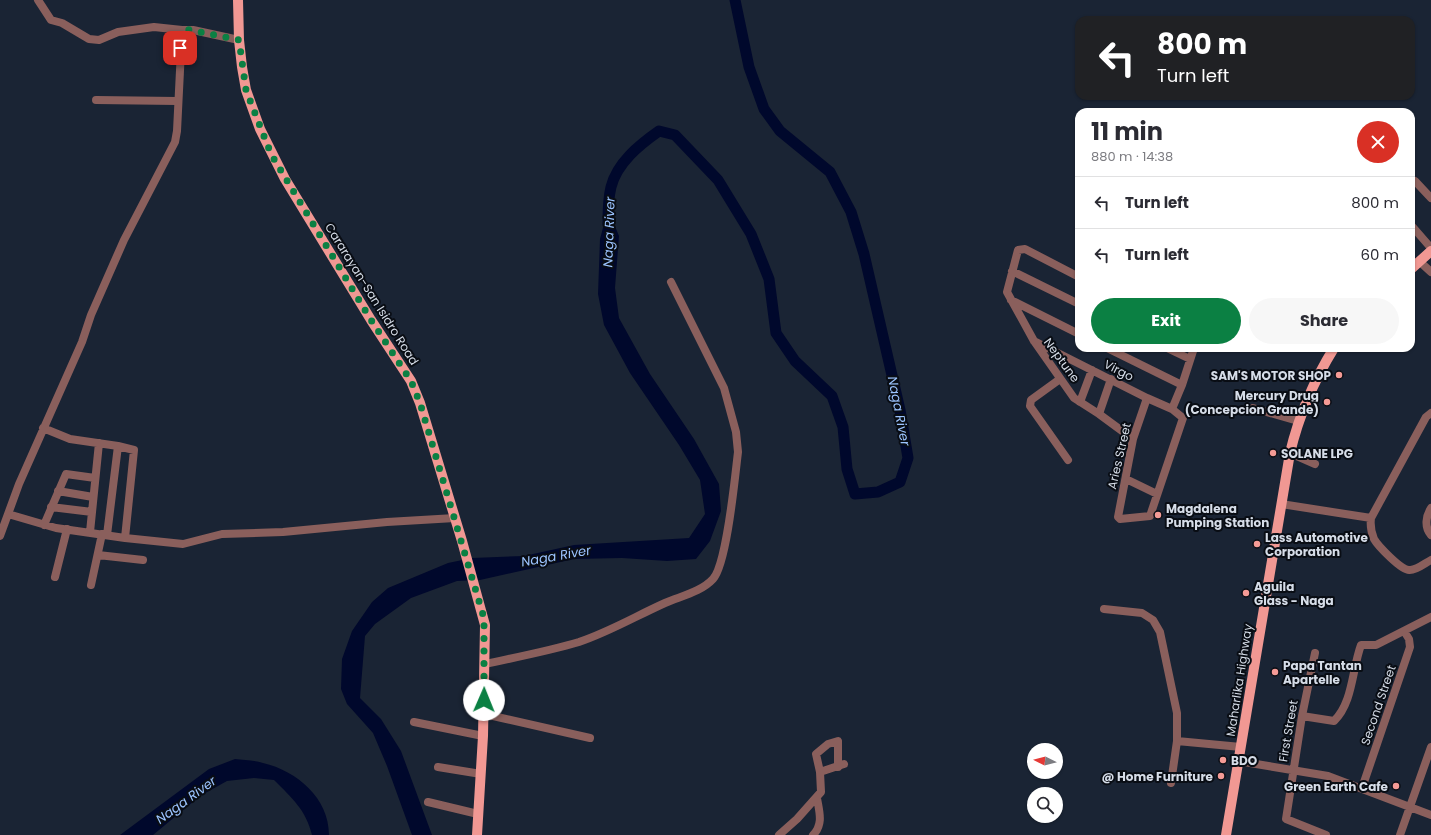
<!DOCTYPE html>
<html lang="en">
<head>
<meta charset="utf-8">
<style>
	:root { --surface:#fff; --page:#f7f7f7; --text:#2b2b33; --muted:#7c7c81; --line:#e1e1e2; --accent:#0b8043 }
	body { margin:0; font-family:Poppins,sans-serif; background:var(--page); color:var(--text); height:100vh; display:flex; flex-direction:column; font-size:15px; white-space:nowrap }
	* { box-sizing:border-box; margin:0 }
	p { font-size:13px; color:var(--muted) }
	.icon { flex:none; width:22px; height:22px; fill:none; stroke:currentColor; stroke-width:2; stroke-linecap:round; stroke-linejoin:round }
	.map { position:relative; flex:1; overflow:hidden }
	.side { position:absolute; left:1075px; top:108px; width:340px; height:244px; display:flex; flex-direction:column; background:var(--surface); border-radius:12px; box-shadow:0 1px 3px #0004 }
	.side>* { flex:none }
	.top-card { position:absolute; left:1075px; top:16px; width:340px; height:84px; border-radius:12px; box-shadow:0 1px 3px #0004; background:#202124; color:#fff; overflow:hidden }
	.needle { width:26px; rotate:276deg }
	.tools { position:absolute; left:1027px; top:743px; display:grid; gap:8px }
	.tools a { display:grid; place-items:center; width:36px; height:36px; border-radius:50%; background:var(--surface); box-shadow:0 1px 3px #0004; font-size:20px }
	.pin { position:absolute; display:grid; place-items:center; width:34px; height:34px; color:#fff; margin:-17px; border-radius:8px; box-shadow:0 2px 6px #0006 }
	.me { position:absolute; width:44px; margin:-22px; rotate:1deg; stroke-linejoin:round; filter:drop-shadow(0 0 3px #0008) }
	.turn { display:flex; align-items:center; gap:14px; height:84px; padding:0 16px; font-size:18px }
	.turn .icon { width:52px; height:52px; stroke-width:2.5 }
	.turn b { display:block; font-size:28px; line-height:34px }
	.round { display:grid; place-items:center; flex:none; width:42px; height:42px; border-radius:21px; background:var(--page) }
	.head { display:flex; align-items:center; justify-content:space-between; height:68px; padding:0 16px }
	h1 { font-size:24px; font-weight:700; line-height:30px }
	.primary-button { display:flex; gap:8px; margin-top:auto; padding:8px 16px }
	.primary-button a { flex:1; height:46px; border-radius:24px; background:var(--accent); color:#fff; font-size:16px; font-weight:700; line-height:46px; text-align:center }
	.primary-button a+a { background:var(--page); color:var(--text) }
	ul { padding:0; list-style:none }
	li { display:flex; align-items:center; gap:12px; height:52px; padding:0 16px; border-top:1px solid var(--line) }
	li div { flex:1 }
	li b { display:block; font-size:15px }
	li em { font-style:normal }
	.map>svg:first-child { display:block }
	.water { fill:#00082c }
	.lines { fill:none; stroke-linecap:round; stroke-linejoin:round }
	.river { stroke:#00082c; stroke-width:11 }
	.minor { stroke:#8a5f5c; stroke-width:8 }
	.major { stroke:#f19893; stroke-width:10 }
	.route { stroke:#0b8043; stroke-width:7; stroke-dasharray:0 12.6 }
	.poi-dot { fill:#f59b96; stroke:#090d14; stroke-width:1.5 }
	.labels { text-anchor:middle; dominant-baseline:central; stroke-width:4; stroke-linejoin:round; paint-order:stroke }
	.street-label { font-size:12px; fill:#d6dde8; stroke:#090d14 }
	.poi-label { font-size:12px; font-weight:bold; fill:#d6dde8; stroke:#090d14; text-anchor:start }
	.water-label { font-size:13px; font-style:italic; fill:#9cc4ff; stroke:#090d14 }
</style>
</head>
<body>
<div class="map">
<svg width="1431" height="835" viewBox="0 0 1431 835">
	<rect width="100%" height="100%" fill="#1a2434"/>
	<path class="water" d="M608 209 619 236 615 288 619 318 650 374 694 439 719 484 721 511 710 541 696 559 667 561 622 558 574 559 480 580 457 581 411 598 375 624 365 636 360 698 381 719 401 751 432 835H412L387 766 373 733 347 704 341 689 342 659 352 631 372 602 388 588 448 563 472 558 524 556 574 545 689 538 705 514 700 480 679 445 630 373 604 325 598 294 600 239Z
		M235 759C244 760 254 760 263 763 297 771 329 798 329 835H312C306 810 292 798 274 780L254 778 227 781 200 796 153 835H120L209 769Z"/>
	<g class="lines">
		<path class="river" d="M608 224C608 212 608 199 611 187 617 163 639 145 659 131L675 135 718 180 751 234 769 279 776 333 795 361 832 396 843 427 847 469 855 494 878 492 900 482 908 458 900 410 864 254 851 212 830 172 780 131 764 109 749 67 735 0"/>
		<path class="minor" d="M38 0 51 20 62 23 89 39 99 40 118 32 154 27 182 30
			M96 100 177 101
			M1415 181 1431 198
			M1411 225 1431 248
			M1419 261 1431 272
			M1012 271 1079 304
			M1079 277 1025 249 1018 250 1007 292 1034 341 1074 398 1099 414 1133 439
			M1011 300 1079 334
			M1034 341 1147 398 1172 409 1183 418 1150 516 1120 519 1118 517 1133 439 1147 398
			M1107 348 1182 385
			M1167 348 1190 359
			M1060 379 1031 400 1030 406 1068 460
			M1080 402 1092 370
			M1253 408 1298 421
			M1172 409 1182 385 1194 348
			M1431 413 1426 417 1371 518C1370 526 1371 532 1374 539 1378 546 1401 570 1409 570 1416 571 1425 563 1431 560
			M1099 414 1111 379
			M43 428 70 439 118 446 107 535
			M1290 453 1315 464
			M1126 479 1157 494
			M58 491 93 497
			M1281 504 1371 518
			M51 507 92 512
			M1431 508C1426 516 1424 527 1431 535
			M8 514 56 528 125 538 134 450 118 446
			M44 525 66 474 95 478
			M90 532 99 443
			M0 536 19 484 82 342 91 315 124 240 175 142 177 131 182 30H193L239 40
			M125 538 183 544 222 534 283 532 387 522 455 518
			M98 555 143 560
			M55 577 67 529
			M91 585 102 534
			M1104 609 1142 613 1153 620 1160 632 1177 713V741L1241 747
			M1315 653 1302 716 1286 819 1326 835
			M485 664C517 657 549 651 579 642 609 632 636 616 665 603 681 596 701 592 713 579 727 564 735 476 738 452L736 432 724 388 671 282
			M484 714 590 738
			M1302 716 1334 721C1353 703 1352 669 1361 645H1376L1431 617
			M414 722 483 736
			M1238 761 1328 776 1431 815
			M438 767 481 774
			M820 772 816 754 828 744 838 741V767
			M1171 783 1177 741
			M1362 788 1410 647 1409 639 1404 631
			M428 802 478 814
			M779 835 797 819 821 792 820 772 844 764
			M813 835C824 824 819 811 817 798
			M1400 835 1431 747"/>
		<path class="major" d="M238 0 239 40 242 67 246 90 260 129 285 179 371 320 411 381 420 403 462 541 485 625 483 736 477 835
			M1411 269 1431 251
			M1226 835 1290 453C1299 415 1313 382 1334 348"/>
	</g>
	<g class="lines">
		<path class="route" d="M180 48 182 30 185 29 239 40 246 90 271 154 371 320 411 381 420 403 484 618V700"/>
	</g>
	<g class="poi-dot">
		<circle cx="1339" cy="375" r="4"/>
		<circle cx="1327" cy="402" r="4"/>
		<circle cx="1273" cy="453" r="4"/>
		<circle cx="1158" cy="515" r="4"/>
		<circle cx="1257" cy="544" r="4"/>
		<circle cx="1246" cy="593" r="4"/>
		<circle cx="1275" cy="672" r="4"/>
		<circle cx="1223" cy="760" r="4"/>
		<circle cx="1221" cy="776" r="4"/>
		<circle cx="1396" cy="786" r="4"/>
	</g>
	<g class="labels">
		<g class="street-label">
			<text transform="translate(372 294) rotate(58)">Cararayan-San Isidro Road</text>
			<text transform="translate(1062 360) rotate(54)">Neptune</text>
			<text transform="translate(1119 370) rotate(27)">Virgo</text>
			<text transform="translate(1119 456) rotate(-77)">Aries Street</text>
			<text transform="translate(1239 680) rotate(-81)">Maharlika Highway</text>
			<text transform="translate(1378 705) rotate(-71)">Second Street</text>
			<text transform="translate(1288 731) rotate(-80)">First Street</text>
		</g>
		<g class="poi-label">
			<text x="1331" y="375" text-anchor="end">SAM'S MOTOR SHOP</text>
			<text x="1319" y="395" text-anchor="end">Mercury Drug<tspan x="1319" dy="14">(Concepcion Grande)</tspan></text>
			<text x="1281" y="453">SOLANE LPG</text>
			<text x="1166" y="508">Magdalena<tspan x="1166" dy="14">Pumping Station</tspan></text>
			<text x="1265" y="537">Lass Automotive<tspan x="1265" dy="14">Corporation</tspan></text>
			<text x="1254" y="586">Aguila<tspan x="1254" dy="14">Glass - Naga</tspan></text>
			<text x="1283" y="665">Papa Tantan<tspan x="1283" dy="14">Apartelle</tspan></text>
			<text x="1231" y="760">BDO</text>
			<text x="1213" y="776" text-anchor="end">@ Home Furniture</text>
			<text x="1388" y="786" text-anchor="end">Green Earth Cafe</text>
		</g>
		<g class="water-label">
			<text transform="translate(609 232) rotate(-88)">Naga River</text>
			<text transform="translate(899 411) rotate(79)">Naga River</text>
			<text transform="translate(556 556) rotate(-10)">Naga River</text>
			<text transform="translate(186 800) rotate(-36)">Naga River</text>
		</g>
	</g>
</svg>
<div class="tools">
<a><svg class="needle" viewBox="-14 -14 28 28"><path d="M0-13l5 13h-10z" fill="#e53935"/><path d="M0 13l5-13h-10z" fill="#7c7c81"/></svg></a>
<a><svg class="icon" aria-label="search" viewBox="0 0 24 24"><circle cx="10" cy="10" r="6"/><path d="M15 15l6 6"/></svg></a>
</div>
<div class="pin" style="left:180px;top:48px;background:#d93025"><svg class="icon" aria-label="arrive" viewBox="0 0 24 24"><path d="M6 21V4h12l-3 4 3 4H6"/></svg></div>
<svg class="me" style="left:484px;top:700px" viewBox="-20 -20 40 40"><circle r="19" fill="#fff"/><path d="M0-13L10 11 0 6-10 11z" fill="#0b8043"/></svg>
<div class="top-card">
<div class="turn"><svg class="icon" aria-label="left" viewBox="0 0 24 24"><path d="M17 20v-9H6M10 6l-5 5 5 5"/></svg><div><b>800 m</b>Turn left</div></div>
</div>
<section class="side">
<div class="head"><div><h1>11 min</h1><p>880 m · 14:38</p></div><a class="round" style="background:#d93025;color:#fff"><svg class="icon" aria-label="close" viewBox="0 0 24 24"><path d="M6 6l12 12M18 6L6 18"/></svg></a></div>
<ul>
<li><svg class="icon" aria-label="left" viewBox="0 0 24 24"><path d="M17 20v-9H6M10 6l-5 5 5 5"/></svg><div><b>Turn left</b></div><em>800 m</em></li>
<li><svg class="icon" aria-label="left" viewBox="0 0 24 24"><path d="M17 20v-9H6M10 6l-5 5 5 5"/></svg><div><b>Turn left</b></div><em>60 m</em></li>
</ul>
<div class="primary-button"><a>Exit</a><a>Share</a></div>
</section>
</div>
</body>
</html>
